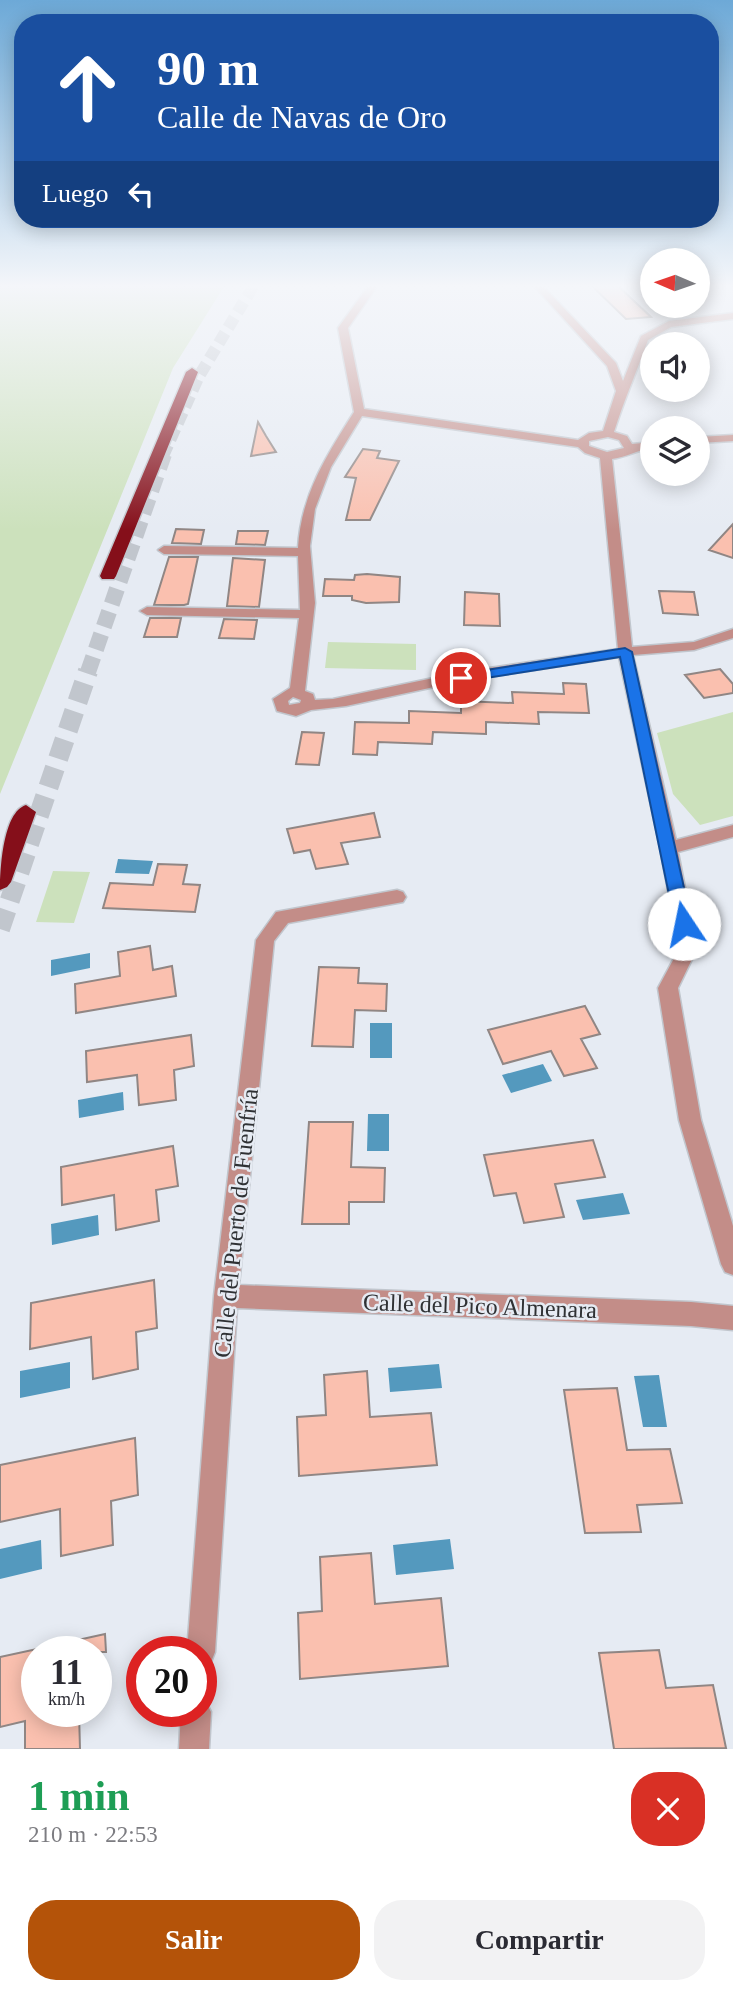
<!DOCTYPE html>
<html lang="es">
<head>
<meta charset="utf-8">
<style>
	:root { --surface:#fff; --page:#f2f2f3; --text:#2b2b33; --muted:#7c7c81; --accent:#b45309 }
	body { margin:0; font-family:"Times New Roman",serif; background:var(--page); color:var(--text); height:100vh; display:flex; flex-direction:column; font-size:26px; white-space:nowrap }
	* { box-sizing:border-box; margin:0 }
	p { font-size:23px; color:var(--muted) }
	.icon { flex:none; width:38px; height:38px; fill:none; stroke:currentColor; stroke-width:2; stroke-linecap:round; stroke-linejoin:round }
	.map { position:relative; height:1749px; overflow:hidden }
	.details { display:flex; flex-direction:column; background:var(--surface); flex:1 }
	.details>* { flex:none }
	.top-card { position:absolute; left:14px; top:14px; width:705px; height:214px; border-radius:28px; box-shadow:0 4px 18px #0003; background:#1a4fa0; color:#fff; overflow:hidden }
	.needle { width:46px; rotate:272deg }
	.fabs { position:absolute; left:640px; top:248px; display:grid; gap:14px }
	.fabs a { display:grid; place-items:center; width:70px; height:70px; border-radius:50%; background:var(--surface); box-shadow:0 4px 18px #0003; font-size:35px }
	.speed { position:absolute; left:21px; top:1636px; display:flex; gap:14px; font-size:35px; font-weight:700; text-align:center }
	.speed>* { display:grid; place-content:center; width:91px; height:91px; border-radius:50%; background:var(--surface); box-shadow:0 4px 18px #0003; line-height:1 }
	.speed small { font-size:18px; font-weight:400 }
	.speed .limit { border:10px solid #d22; background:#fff; color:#111 }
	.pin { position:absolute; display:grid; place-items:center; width:60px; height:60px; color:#fff; margin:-30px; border:4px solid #fff; border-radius:50%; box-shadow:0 2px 7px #0007 }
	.me { position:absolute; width:77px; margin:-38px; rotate:349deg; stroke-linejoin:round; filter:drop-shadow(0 0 5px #0008) }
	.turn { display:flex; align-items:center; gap:24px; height:147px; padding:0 28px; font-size:32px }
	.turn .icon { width:91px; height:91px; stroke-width:2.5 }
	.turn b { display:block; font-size:49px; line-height:60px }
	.then { display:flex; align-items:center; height:66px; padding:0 28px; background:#0003; gap:14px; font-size:26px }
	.round { display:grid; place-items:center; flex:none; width:74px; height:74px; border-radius:28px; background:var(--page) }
	.overview { display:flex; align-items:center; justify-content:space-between; height:119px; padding:0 28px }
	h1 { font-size:42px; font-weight:700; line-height:52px; color:#1e9e55 }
	.button { display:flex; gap:14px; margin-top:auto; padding:14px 28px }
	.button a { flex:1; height:80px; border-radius:28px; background:var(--accent); color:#fff; font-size:28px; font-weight:700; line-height:80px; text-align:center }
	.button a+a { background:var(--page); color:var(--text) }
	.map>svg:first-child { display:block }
	.green { fill:#cce1bc }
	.water { fill:#5499be }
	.building { fill:#fac0af; stroke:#908684; stroke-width:2 }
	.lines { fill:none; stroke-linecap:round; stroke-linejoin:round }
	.highway-tunnel-far2 { stroke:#c1c6cd; stroke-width:12; stroke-dasharray:12 6; stroke-linecap:butt }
	.highway-tunnel-far1 { stroke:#c1c6cd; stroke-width:16; stroke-dasharray:16 8; stroke-linecap:butt }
	.highway-tunnel { stroke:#c1c6cd; stroke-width:20; stroke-dasharray:20 10; stroke-linecap:butt }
	.minor-casing { stroke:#c1c6cd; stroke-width:3 }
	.highway-casing { stroke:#c1c6cd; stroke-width:3 }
	.minor { fill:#c38d88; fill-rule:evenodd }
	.highway { fill:#850f1a; fill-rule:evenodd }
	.route { fill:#1a73e8; stroke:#114b97; stroke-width:2 }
	.labels { text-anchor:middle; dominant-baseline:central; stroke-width:5; stroke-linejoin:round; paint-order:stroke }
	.near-street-label { font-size:24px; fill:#2f3134; stroke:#e6ebf3 }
</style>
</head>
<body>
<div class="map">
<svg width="733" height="1749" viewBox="0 0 733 1749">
	<rect width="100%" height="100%" fill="#e6ebf3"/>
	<path class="green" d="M0 285H225L173 368 0 794Z
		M328 642 416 644V670L325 668Z
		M733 712V816L700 825 673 794 657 733Z
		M53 871 90 872 74 923 36 922Z"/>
	<path class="water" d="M118 859 153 861 149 874 115 873Z
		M90 953V968L51 976V960Z
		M370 1023H392V1058H370Z
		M543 1064 552 1081 511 1093 502 1075Z
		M123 1092 124 1110 79 1118 78 1100Z
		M368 1114H389V1151H367Z
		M623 1193 630 1214 583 1220 576 1200Z
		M98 1215 99 1235 52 1245 51 1224Z
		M70 1362V1388L20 1398V1371Z
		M439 1364 442 1388 390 1392 388 1368Z
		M659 1375 667 1427H643L634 1376Z
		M450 1539 454 1569 396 1575 393 1545Z
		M41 1540 42 1569 0 1579V1549Z"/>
	<path class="building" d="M591 285H617L651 317 626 319Z
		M258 422 266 436 276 452 251 456Z
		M363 449 380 451 377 458 399 461 370 520H346L356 478 345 477Z
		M733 524V558L709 550Z
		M176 529 204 530 201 544 172 543Z
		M238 531H268L265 545 236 544Z
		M169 557H198L188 604 184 605H154Z
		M233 558 265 560 259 607 227 606Z
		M367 574 400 577 399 602 366 603 352 600V596H323L325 579 354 580 355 575Z
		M659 591 694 592 698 615 663 613Z
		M465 592 499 594 500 626 464 625Z
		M150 618H181L177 637H144Z
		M224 619 257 620 254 639 219 638Z
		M720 669 733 684V693L704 698 685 675Z
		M563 683 586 684 589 713 538 712 539 724 486 722V734L433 732 432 744 378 742 377 755 353 754 355 722 409 723V711L461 713V701L513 703 512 692 564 694Z
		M302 732 324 733 319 765 296 764Z
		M374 813 380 837 341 843 348 864 316 869 310 850 294 853 287 829Z
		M158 864 187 865 183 884 200 885 195 912 103 908 110 883 153 885Z
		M150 946 153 970 172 966 176 996 76 1013 75 984 120 976 118 952Z
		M319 967 359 968 358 983 387 984 386 1011 355 1010 353 1047 312 1046Z
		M585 1006 600 1034 581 1039 597 1068 564 1076 551 1051 503 1064 488 1030Z
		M191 1035 194 1066 174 1070 176 1100 139 1105 137 1075 87 1082 86 1051Z
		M309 1122H353L351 1167 385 1168 384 1202H349V1224H302Z
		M593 1140 605 1177 555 1184 564 1217 524 1223 516 1193 494 1196 484 1155Z
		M173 1146 178 1186 156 1190 159 1221 116 1230 114 1195 62 1205 61 1167Z
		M154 1280 157 1328 136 1332 138 1369 93 1379 91 1337 30 1349 31 1303Z
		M367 1371 370 1417 431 1413 437 1465 299 1476 297 1417 326 1415 324 1375Z
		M617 1388 627 1450 670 1449 682 1503 637 1505 641 1532 585 1533 564 1390Z
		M135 1438 138 1495 111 1501 113 1545 61 1556 60 1509 0 1522V1465Z
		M371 1553 375 1604 441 1598 448 1666 300 1679 298 1613 322 1611 320 1557Z
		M105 1634 106 1652H56L55 1645Z
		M37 1649V1712H79L80 1749H25V1721L0 1727V1657Z
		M659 1650 666 1688 713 1685 726 1748 614 1749 599 1653Z"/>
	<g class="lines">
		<path class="highway-tunnel-far2" d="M163 456 199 376 254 285"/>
		<path class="highway-tunnel-far1" d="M88 672 164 454"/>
		<path class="highway-tunnel" d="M0 929 88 671"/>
		<defs>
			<path id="minor" d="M369 285H378L348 328 364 409 578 440 589 433 603 431 616 391 607 366 533 285H542L616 363 623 381 641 336 669 321 733 313V319L671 327 648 340C637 371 624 400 614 432L627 436 632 444 653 442V448C637 450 627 457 612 459L632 647 694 642 733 629V638L694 650 633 655 676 840 733 825V837L678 852 697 949 678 988 701 1120 733 1226V1275L725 1272 721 1264 679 1120 658 988 679 949 660 848 619 657 462 681 346 706 311 710 296 716 277 711 273 699 290 688 299 618 147 615 140 611 147 607 300 610 298 556 164 554 158 550 164 546 298 548C301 495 326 456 354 412L338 328ZM362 416 578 447 585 453 600 458 618 649 462 672 333 699 315 700 313 694 305 691 315 603 310 546 315 509 331 467ZM608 437 619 440 624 448 607 452 589 446V441ZM293 697 301 700 300 703 289 705 288 701Z
				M733 435V441L698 443V437Z
				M397 890 403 892 406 897 403 902 288 923 274 941 239 1285 691 1302 733 1306V1330L691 1326 237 1308 215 1652 211 1662 201 1666V1652H187L214 1296 256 940 276 912Z
				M201 1699 206 1702 211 1712 209 1749H179L181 1712H201Z"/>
			<path id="highway" d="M192 368 198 372 116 576 114 579H102L100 576 186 372Z
				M26 805 36 812 11 882 7 887 0 890C0 869 3 812 26 805Z"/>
		</defs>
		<use href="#minor" class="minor-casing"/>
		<use href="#highway" class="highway-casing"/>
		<use href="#minor" class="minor"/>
		<use href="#highway" class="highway"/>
	</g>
	<linearGradient id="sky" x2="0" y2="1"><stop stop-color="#6da9d7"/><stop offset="0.54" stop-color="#f4f6fa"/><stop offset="1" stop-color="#f4f6fa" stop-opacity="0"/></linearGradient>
	<rect width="733" height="530" fill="url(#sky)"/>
	<path class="route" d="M625 648 632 652 692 924 684 930 675 924 620 657 461 682 454 678 461 674Z"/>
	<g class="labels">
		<g class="near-street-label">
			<text transform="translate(236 1223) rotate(-84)">Calle del Puerto de Fuenfría</text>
			<text transform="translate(480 1306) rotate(2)">Calle del Pico Almenara</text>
		</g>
	</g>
</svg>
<div class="fabs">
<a><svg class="needle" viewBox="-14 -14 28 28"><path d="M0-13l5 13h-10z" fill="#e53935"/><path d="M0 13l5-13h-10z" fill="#7c7c81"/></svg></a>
<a><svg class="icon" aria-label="sound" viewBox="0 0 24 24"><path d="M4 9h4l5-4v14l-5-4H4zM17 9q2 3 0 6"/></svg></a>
<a><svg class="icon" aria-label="layers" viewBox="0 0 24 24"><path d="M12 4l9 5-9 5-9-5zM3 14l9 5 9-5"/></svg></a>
</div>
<div class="speed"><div>11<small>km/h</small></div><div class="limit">20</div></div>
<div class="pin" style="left:461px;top:678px;background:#d93025"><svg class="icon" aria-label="arrive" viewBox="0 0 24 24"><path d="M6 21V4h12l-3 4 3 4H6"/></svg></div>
<svg class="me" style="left:684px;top:924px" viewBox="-20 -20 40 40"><circle r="19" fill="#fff"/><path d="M0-13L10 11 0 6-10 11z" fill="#1a73e8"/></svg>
<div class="top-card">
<div class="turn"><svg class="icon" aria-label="ahead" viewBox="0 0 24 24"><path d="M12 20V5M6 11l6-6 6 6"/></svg><div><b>90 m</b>Calle de Navas de Oro</div></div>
<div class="then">Luego<svg class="icon" aria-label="left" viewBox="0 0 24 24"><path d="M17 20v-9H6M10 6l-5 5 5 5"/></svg></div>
</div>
</div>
<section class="details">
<div class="overview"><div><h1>1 min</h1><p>210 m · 22:53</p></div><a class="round" style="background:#d93025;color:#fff"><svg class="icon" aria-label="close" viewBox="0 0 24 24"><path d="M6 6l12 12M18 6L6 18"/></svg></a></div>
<div class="button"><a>Salir</a><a>Compartir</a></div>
</section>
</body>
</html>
